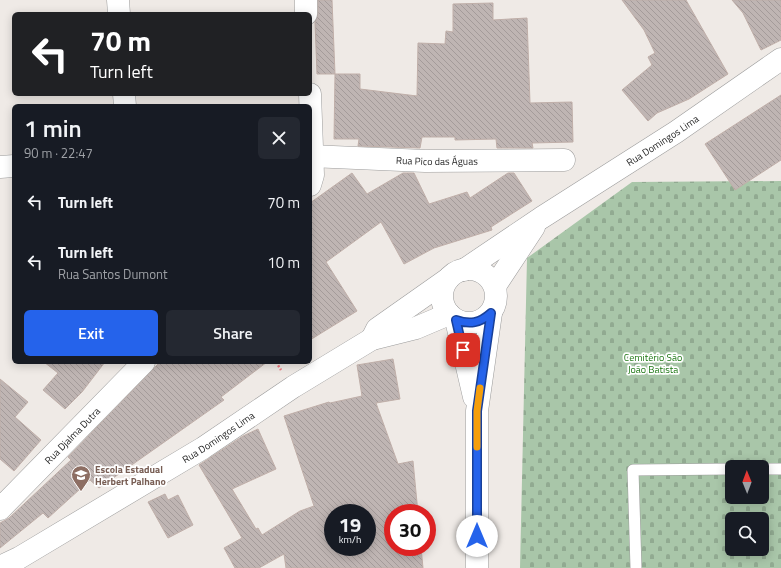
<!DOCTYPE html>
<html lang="en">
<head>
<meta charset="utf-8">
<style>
	:root { --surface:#171b24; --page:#242831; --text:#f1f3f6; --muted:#9ea1a6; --accent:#2563eb }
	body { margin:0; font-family:"Titillium Web",sans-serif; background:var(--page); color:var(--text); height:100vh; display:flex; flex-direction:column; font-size:15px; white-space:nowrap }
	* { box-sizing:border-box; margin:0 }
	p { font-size:13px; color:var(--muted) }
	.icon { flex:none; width:22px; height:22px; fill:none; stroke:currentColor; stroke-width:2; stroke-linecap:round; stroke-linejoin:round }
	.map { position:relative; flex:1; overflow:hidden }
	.drawer { position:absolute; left:12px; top:104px; width:300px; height:260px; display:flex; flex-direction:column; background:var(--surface); border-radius:6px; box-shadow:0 2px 10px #0003 }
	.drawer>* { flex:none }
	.top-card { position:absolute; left:12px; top:12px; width:300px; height:84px; border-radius:6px; box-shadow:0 2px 10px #0003; background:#202124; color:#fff; overflow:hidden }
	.needle { width:26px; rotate:359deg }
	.buttons { position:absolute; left:725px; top:460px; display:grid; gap:8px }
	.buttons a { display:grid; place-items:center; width:44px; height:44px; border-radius:6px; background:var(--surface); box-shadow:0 2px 10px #0003; font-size:20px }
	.speed { position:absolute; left:324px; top:504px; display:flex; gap:8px; font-size:20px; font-weight:700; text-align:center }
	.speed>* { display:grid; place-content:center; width:52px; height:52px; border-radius:50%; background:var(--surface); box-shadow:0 2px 10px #0003; line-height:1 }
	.speed small { font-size:10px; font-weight:400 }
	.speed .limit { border:6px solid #d22; background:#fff; color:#111 }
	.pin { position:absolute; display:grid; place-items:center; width:34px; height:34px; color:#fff; margin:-17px; border-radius:8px; box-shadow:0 2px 6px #0006 }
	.me { position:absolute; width:44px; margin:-22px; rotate:0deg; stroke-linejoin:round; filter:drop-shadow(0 0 3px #0008) }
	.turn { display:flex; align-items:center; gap:14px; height:84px; padding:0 12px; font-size:18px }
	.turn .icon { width:52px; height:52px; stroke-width:2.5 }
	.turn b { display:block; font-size:28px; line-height:34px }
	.round { display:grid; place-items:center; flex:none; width:42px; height:42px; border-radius:6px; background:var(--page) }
	.overview { display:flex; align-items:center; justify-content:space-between; height:68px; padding:0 12px }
	h1 { font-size:24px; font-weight:600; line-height:30px }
	.action { display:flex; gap:8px; margin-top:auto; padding:8px 12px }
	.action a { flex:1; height:46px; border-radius:6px; background:var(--accent); color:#fff; font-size:16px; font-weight:600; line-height:46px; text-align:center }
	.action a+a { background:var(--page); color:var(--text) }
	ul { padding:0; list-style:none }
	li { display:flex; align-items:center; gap:12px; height:60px; padding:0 12px }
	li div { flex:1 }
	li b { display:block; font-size:15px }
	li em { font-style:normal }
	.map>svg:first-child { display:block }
	.cemetery { fill:url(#cemetery-stones); fill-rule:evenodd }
	.building { fill:url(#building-back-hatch); stroke:#c0afa9; fill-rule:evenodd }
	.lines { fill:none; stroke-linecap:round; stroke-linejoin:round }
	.service-casing { stroke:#9c9c9c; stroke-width:12 }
	.minor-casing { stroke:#9c9c9c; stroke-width:23 }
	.path { stroke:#f0767e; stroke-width:2.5; stroke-dasharray:2 2; stroke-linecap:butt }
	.service { stroke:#fff; stroke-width:11 }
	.minor { stroke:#fff; stroke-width:22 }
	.route-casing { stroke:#184099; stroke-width:10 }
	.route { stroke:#2563eb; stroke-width:7 }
	.slow { stroke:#f59e0b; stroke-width:7 }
	.labels { text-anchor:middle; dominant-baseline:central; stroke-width:3.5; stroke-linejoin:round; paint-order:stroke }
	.street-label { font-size:10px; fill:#1f1f1f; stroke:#fff }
	.park-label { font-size:10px; fill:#1c7713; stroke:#fff }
	.education-label { font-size:10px; font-weight:bold; fill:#785e54; stroke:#fff; text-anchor:start }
</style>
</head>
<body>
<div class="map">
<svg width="781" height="568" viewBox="0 0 781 568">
	<defs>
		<pattern id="cemetery-stones" width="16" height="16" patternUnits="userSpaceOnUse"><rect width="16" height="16" fill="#a9c6a9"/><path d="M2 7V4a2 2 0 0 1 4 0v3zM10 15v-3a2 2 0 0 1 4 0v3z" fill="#91aa91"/></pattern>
		<pattern id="building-back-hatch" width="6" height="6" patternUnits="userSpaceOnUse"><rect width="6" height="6" fill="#bfb5b3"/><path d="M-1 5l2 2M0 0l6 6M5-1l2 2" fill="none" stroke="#a49b9a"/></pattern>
	</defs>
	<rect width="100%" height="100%" fill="#efeae6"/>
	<path class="cemetery" d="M781 181V568H520L527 258 632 182ZM732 467H762V497H732ZM732 519H762V549H732Z"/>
	<path class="building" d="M318 0H332L335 74H317L315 22 318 14Z
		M622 0H686L728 74 689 99 657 113 648 121 622 90 652 65 648 57 655 53 644 30Z
		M732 0H781V40L761 50 743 13Z
		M493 3V20L527 18 530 103 572 102 573 142 532 143 533 148H497L496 139 455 140V137H422L420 148 358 146 359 139H334L335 74H360V89L417 96 418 43 445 44 446 31 453 32V4Z
		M781 95V160L735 190 705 144Z
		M352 173 367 194 403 173H414L429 204 467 192 470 198 508 173H514L532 201 491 227 492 230 434 248 404 264 381 222 326 262 357 311 310 340V203Z
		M393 359 400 399 376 403 398 464 413 461 418 513H393V547H421L423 568H286L284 554 259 568H235L224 548 242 538 199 465 243 436 258 429 276 469 232 489 256 529 258 528 262 535 300 511 314 506 284 416 329 402 330 403 362 396 357 365ZM333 513H367V547H333Z
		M44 362H105L82 392 65 409 43 390 58 373Z
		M160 362H267L221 397 224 400 99 488 90 480 48 518 43 513 0 548V523L9 518 71 460 68 457Z
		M0 379 28 402 15 417 41 440 14 471 0 459Z
		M165 494 168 500 178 495 193 525 168 538 148 502Z"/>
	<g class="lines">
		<defs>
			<path id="service" d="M762 469H781
				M636 568 633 470 732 469"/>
			<g id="minor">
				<path d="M118 0 119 14"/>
				<path d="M306 0V14"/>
				<path d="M124 94 125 106"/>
				<path d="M310 94 313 175 310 185"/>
				<path id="s1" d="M310 156 425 161 564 160"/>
				<path d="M0 167 14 166"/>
				<circle cx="469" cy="296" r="27"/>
				<path id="s2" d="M464 270 541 218 676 132 781 59"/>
				<path d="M495 286 534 227"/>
				<path d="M456 320 474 397"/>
				<path d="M372 339 377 329 448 279"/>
				<path id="s3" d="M0 509 144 362"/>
				<path id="s4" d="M0 567 19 558 203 448 293 387 372 339 416 328 449 314"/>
				<path d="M477 568V411L491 313"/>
			</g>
		</defs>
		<use href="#service" class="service-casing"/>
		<use href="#minor" class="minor-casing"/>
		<path class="path" d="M276 362 281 370"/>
		<use href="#service" class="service"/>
		<use href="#minor" class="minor"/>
	</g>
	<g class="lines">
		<defs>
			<path id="route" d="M463 350 456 320C470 325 480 323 491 313L477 411V536"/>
		</defs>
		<use href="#route" class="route-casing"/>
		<use href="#route" class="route"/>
		<path class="slow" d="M477 447V411L480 388"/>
	</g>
	<defs>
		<symbol id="school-pin" viewBox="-11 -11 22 30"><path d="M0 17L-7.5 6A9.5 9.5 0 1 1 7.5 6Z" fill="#8d6e63" stroke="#fff"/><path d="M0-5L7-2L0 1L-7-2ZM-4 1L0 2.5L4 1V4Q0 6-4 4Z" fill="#fff"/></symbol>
	</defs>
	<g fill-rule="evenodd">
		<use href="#school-pin" x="70" y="464" width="22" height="30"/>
	</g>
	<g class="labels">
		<g class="street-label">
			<text stroke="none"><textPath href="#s2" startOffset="237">Rua Domingos Lima</textPath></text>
			<text stroke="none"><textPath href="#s1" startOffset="127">Rua Pico das Águas</textPath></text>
			<text stroke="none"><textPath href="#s3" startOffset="103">Rua Djalma Dutra</textPath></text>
			<text stroke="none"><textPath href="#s4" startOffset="254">Rua Domingos Lima</textPath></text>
		</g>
		<g class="park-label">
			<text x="653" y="357">Cemitério São<tspan x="653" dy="12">João Batista</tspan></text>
		</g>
		<g class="education-label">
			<text x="95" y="469">Escola Estadual<tspan x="95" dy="12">Herbert Palhano</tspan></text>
		</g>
	</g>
</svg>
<div class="buttons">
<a><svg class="needle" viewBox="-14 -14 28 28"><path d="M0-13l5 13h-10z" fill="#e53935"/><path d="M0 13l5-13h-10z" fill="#9ea1a6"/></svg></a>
<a><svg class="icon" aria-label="search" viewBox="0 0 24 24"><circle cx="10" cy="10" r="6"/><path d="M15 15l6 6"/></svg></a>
</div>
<div class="speed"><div>19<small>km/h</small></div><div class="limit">30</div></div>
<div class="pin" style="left:463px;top:350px;background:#d93025"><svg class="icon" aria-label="arrive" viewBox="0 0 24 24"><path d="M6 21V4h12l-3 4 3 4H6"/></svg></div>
<svg class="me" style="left:477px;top:536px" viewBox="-20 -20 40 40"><circle r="19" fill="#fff"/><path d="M0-13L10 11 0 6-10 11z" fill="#2563eb"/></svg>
<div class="top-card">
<div class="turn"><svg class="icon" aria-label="left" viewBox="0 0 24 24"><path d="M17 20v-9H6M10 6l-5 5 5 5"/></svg><div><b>70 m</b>Turn left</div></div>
</div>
<section class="drawer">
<div class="overview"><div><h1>1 min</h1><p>90 m · 22:47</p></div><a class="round"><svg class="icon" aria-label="close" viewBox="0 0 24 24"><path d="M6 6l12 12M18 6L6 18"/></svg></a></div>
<ul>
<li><svg class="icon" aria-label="left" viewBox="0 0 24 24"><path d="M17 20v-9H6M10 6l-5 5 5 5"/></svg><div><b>Turn left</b></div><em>70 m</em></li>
<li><svg class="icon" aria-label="left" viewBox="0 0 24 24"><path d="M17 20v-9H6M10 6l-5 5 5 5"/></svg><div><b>Turn left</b><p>Rua Santos Dumont</p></div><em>10 m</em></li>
</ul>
<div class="action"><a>Exit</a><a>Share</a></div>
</section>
</div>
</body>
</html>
